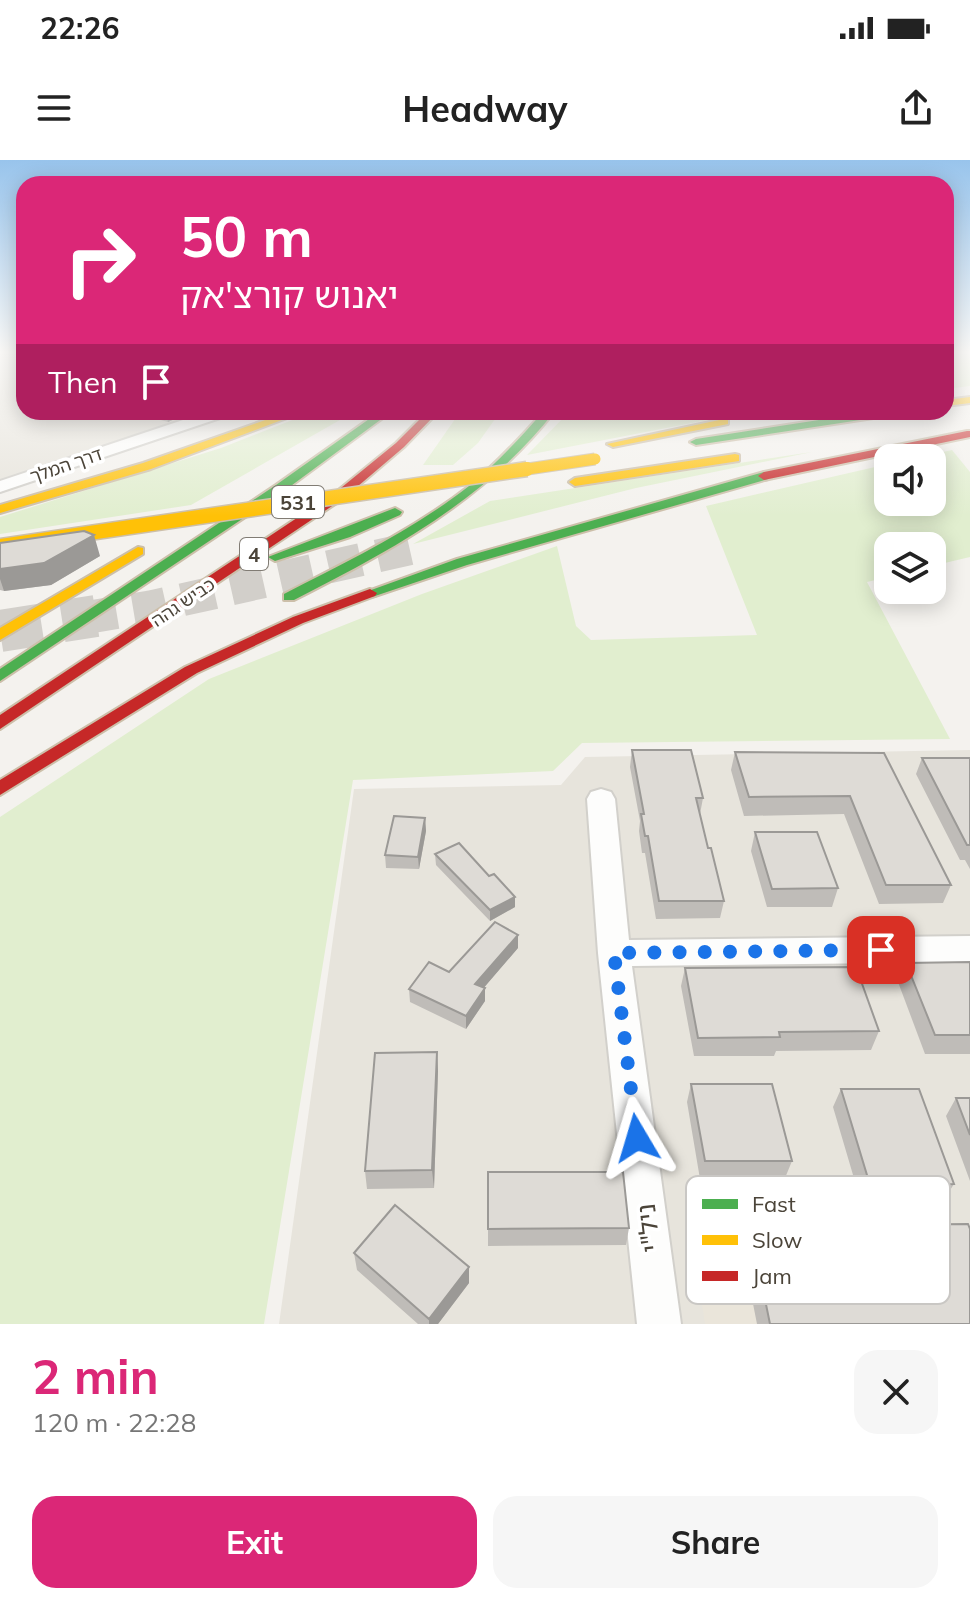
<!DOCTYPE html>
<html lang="en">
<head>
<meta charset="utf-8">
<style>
	:root { --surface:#fff; --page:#f6f6f6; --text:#222; --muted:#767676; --accent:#db2777 }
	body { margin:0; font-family:Mulish,"Noto Sans Hebrew",sans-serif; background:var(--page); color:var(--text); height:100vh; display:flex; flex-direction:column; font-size:30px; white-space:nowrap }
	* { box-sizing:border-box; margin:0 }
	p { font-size:26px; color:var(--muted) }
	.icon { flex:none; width:44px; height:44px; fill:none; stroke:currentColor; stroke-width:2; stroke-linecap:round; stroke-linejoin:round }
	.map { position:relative; height:1164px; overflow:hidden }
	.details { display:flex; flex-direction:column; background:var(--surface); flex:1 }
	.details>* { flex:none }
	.guide { position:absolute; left:16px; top:16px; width:938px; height:244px; border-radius:24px; box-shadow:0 4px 20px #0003; background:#db2777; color:#fff; overflow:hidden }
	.controls { position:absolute; left:874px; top:284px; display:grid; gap:16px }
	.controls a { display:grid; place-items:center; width:72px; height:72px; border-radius:16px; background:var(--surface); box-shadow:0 4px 20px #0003; font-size:40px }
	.pin { position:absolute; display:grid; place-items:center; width:68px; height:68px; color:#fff; margin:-34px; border-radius:16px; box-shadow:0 4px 12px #0006 }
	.me { position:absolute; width:88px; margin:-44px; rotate:353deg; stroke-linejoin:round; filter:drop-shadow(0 0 6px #0008) }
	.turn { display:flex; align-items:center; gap:28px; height:168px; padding:0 32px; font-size:36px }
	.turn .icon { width:104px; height:104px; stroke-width:2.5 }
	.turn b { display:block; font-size:56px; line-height:68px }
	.then { display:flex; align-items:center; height:76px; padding:0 32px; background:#0003; gap:16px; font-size:30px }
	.round { display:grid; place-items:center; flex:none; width:84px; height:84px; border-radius:24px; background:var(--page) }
	.overview { display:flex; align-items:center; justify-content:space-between; height:136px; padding:0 32px }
	h1 { font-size:48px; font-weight:700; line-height:60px; color:var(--accent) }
	.button { display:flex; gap:16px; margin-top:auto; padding:16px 32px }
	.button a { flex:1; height:92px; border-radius:24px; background:var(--accent); color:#fff; font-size:32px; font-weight:700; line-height:92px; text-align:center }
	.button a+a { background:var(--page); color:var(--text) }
	.status { display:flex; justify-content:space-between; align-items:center; height:56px; padding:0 40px; background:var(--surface); direction:ltr }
	.status svg { height:22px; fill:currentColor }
	header { display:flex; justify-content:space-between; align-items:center; height:104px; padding:0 32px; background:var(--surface); font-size:36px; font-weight:700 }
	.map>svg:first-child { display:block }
	.residential { fill:#e7e4dc }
	.education { fill:#eae5da }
	.green { fill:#e1eecf }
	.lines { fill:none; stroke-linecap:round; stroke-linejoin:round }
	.highway-tunnel-far1 { stroke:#d2cfca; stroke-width:33; stroke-dasharray:33 17; stroke-linecap:butt }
	.highway-tunnel { stroke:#d2cfca; stroke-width:42; stroke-dasharray:42 21; stroke-linecap:butt }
	.street-casing { stroke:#d2d0cb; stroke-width:4 }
	.fast-casing { stroke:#ccbfa9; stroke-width:4 }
	.slow-casing { stroke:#ccbfa9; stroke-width:4 }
	.jam-casing { stroke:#ccbfa9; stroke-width:4 }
	.street { fill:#fdfdfc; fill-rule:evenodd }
	.fast { fill:#4caf50; fill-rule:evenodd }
	.slow { fill:#ffc107; fill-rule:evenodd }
	.jam { fill:#c62828; fill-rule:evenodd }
	.slow-bridge-far1-casing { stroke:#ccbfa9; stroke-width:13; stroke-linecap:butt }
	.slow-bridge-casing { stroke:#ccbfa9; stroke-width:17; stroke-linecap:butt }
	.slow-bridge-far1 { stroke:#ffc107; stroke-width:11 }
	.slow-bridge { stroke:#ffc107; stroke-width:14 }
	.wall { fill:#bfbcb8 }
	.shaded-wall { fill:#9b9996 }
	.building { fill:#dedbd6; stroke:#9b9996; stroke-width:2 }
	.route { stroke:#1a73e8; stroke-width:14; stroke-dasharray:0 25.2 }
	.labels { text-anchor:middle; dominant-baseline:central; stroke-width:7; stroke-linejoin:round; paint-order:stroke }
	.far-street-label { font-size:18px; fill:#4b4439; stroke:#fff }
	.shield { fill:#fff; stroke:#817c74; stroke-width:2 }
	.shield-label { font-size:20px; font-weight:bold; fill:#4b4439 }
	.near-street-label { font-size:26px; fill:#4b4439; stroke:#fff }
	.key { fill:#fff; stroke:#c9c7c4; stroke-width:2 }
	.key-label { font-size:22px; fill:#4b4439 }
</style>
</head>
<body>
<div class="status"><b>22:26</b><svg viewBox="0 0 49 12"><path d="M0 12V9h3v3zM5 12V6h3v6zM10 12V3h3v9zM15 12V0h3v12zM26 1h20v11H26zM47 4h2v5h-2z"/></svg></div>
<header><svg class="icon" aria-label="menu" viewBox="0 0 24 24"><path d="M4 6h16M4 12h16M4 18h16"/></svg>Headway<svg class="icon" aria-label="share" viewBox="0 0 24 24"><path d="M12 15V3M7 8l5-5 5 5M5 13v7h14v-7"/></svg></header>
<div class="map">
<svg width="970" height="1164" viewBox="0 0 970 1164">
	<rect width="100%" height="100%" fill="#f4f2ee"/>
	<path class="residential" d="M0 193H24V252H210L0 321Z
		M970 590V1164H279L354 629 561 625 585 597Z"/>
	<path class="education" d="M690 1066H970V1164H705Z"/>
	<path class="green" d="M946 193H970V226L946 229Z
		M313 252H354L191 345 0 374V357L221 288Z
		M460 252H500L478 283 453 305H423Z
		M569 252H749L527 295Z
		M952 290 970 312V397L932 406V386H888V417L867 422 950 579 582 583 553 611 353 620 264 1164H0V657L209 519 422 434 557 386 576 466 591 480 757 475 706 346 888 304V342H932V298H915Z
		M812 292 636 328 413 384 490 341Z"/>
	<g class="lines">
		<path class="highway-tunnel-far1" d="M84 458 150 447 413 388"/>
		<path class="highway-tunnel" d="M0 471 96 456"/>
		<defs>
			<path id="street" d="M207 252H231L229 255 0 332V321Z
				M601 629 611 632 615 639 629 780 970 776V802L632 806 681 1164H637L598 793 587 639 591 632Z"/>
			<path id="fast" d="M379 252H391L284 331 0 521V509L276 325Z
				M543 252H554C485 340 392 390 294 440H284V434C348 401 413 370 469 326 496 304 520 278 543 252Z
				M871 252H898L893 255 696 285 690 282 696 279Z
				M764 312 770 316 768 319 467 405 375 436 370 437 363 433 457 399Z
				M395 348 402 352 400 355 350 377 275 401 268 397Z"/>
			<path id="slow" d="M970 237V243L946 246V240Z
				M288 252H303L151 309 0 353V345L143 303Z
				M724 259 728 260V264L613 287 607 284Z
				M735 294 739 295V301L575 326 569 322 575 318Z
				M138 387 143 388V394L0 480V468Z"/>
			<path id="jam" d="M427 252H438L404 287 344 338 0 569V555L336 332 396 283Z
				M967 271H970V277L764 320 758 316 764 312Z
				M370 429 377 433 375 436 303 463 197 513 0 635V620L185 507 293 457Z"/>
		</defs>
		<use href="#street" class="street-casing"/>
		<use href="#fast" class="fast-casing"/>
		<use href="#slow" class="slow-casing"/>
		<use href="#jam" class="jam-casing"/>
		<use href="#street" class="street"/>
		<use href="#fast" class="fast"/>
		<use href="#slow" class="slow"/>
		<use href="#jam" class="jam"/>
		<defs>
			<path id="slow-bridge-far1" d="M514 311 595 299"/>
			<path id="slow-bridge" d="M0 386 527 309"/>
		</defs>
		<use href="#slow-bridge-far1" class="slow-bridge-far1-casing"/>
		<use href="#slow-bridge" class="slow-bridge-casing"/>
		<use href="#slow-bridge-far1" class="slow-bridge-far1"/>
		<use href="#slow-bridge" class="slow-bridge"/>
	</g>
	<path class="wall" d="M132 252H190L168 262Z
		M0 383 100 396 51 425 4 431 0 430Z
		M632 590 703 638 700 654 708 688 724 741 720 758 656 759 645 693H642L639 671 640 661 630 607Z
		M735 592 884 593 951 725 943 743 879 744 844 654 744 656 731 610Z
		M922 598H970V709L965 700H960L916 614Z
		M425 658 426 671 419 709 386 708 385 695Z
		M755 672 838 728 832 747H767L751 691Z
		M435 694 489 716 515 747 490 761 436 705Z
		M518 788 483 828 485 841 466 869 410 842 409 829 449 812Z
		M970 802V894H925L898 822 906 803Z
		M685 808 879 871 871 890 776 891 774 896H694L681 826Z
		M437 892 438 911 434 1028 367 1029 365 1011Z
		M691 924 792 1001 785 1018 700 1019 687 942Z
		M841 929 954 1024 943 1041 861 1042 833 947Z
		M956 938H970V1021L946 956Z
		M488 1012 629 1068 626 1085 488 1086Z
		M750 1066 970 1164H757L742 1088Z
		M354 1093 469 1107V1123L438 1164H418L357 1110Z"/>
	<path class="shaded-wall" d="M170 252H190L168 262 166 254Z
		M94 375 100 396 51 425 4 431 0 419V409Z
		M425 658 426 671 419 709 418 697Z
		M515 737V747L490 761V750Z
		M518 775V788L476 837 475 824Z
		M485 828V841L466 869V856Z
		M437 892 438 911 434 1028 432 1010Z
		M469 1107V1123L438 1164H429V1159Z"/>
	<path class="building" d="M84 371 94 375 44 403 0 409V383Z
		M632 590H691L703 638H696L708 688H711L724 741H659L648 676H645L641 654H644Z
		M735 592 884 593 951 725H886L850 636 749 637Z
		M922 598H970V685H967Z
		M394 656 425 658 418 697 385 695Z
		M755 672H817L838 728 772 729Z
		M459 683 489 716 494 714 515 737 490 750 435 694Z
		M495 762 518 775 475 824 485 828 466 856 409 829 429 802 449 812Z
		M970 802V875H935L906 803Z
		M856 807 879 871 779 872 780 877 698 878 685 808Z
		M437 892 432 1010 365 1011 375 893Z
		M691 924H772L792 1001H705Z
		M841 929H919L954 1024 870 1025Z
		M956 938H970V975Z
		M488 1012H623L629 1068 488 1069Z
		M395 1045 469 1107 429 1159 354 1093Z
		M968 1064 970 1069V1164H770L750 1066Z"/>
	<linearGradient id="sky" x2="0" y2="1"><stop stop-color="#98c4ec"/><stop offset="0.54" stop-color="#faf9f7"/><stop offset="1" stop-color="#faf9f7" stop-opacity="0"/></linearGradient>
	<rect width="970" height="356" fill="url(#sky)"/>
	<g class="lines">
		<path class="route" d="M637 978 614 793 881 790"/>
	</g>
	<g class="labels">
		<g class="far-street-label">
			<text transform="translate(66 305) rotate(-19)">דרך המלך</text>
			<text transform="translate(183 442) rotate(-34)">כביש גהה</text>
		</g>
		<g class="shield">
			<rect x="272" y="326" width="52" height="32" rx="6"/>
			<rect x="240" y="378" width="28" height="32" rx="6"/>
		</g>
		<g class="shield-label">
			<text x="298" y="342">531</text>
			<text x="254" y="394">4</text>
		</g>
		<g class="near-street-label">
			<text transform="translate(648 1068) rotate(-97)">ניל"י</text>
		</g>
	</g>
	<rect x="686" y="1016" width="264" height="128" rx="12" class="key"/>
	<rect x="702" y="1039" width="36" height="10" fill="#4caf50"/>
	<rect x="702" y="1075" width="36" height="10" fill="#ffc107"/>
	<rect x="702" y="1111" width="36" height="10" fill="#c62828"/>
	<g class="key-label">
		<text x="752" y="1052">Fast</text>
		<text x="752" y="1088">Slow</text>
		<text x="752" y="1124">Jam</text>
	</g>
</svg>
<div class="controls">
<a><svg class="icon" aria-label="sound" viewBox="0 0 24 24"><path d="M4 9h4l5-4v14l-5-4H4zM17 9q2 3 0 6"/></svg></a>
<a><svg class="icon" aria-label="layers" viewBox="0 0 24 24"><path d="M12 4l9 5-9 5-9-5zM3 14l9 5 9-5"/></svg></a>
</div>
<div class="pin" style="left:881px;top:790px;background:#d93025"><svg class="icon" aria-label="arrive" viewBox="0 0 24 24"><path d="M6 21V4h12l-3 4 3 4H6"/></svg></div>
<svg class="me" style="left:637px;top:978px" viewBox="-20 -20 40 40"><path d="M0-17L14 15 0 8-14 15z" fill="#1a73e8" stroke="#fff" stroke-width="4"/></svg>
<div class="guide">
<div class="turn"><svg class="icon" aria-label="right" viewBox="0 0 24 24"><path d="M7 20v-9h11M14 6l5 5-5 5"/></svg><div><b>50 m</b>יאנוש קורצ'אק</div></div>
<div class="then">Then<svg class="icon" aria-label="arrive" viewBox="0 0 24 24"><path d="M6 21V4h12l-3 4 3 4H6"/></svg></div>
</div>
</div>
<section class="details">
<div class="overview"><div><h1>2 min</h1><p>120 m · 22:28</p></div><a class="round"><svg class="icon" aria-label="close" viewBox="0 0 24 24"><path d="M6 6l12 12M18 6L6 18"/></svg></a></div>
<div class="button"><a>Exit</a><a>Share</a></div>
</section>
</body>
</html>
